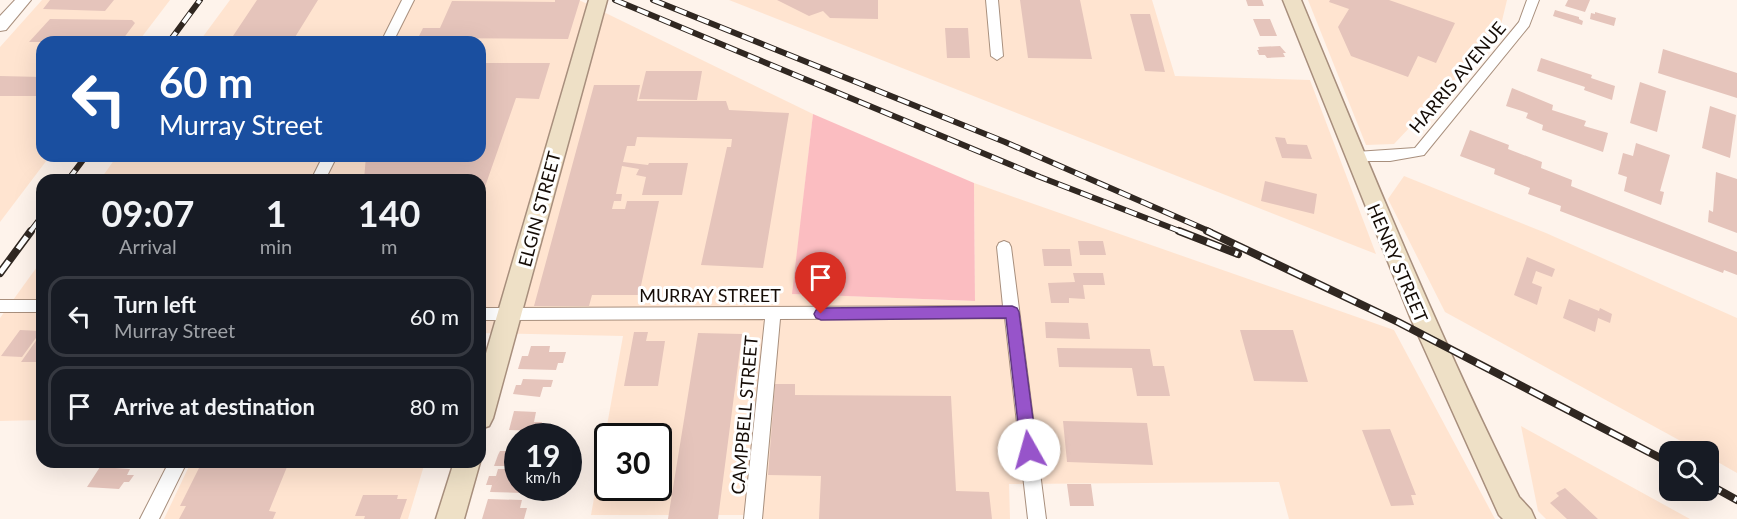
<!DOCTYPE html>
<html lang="en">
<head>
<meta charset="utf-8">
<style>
	:root { --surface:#171b24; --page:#20242c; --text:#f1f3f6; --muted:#9ea1a6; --line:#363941 }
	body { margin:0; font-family:Lato,sans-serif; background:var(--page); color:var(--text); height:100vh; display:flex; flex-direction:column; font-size:22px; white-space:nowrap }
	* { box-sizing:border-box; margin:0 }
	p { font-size:20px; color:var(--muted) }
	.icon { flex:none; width:33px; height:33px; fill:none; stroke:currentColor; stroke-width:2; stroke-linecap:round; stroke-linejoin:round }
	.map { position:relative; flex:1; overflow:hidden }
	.panel { position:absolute; left:36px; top:174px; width:450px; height:294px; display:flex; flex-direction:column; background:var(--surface); border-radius:18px; box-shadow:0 6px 24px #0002 }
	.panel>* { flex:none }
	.guide { position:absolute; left:36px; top:36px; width:450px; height:126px; border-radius:18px; box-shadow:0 6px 24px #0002; background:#1a4fa0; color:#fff; overflow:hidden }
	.controls { position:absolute; left:1659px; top:441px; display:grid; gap:12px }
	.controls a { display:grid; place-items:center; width:60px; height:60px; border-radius:12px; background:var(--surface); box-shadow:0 6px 24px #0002; font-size:30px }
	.speed { position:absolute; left:504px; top:423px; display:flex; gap:12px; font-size:30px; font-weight:700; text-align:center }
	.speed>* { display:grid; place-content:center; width:78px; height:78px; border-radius:50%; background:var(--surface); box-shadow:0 6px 24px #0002; line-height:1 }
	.speed small { font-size:15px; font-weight:400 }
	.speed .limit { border:3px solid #111; border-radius:9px; background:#fff; color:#111 }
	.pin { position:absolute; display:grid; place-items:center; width:51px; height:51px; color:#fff; margin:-62px -26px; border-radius:50% 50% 50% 0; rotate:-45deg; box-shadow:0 0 6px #0007 }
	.pin .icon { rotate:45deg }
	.me { position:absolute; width:66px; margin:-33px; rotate:353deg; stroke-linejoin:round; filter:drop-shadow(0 0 4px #0008) }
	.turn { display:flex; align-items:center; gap:21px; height:126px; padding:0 24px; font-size:27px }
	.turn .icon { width:78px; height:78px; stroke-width:2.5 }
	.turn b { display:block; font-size:42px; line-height:51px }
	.eta { display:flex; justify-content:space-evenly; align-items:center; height:102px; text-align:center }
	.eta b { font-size:36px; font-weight:700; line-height:42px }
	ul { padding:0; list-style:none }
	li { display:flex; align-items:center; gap:18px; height:81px; margin:0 12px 9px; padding:0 12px; border:3px solid var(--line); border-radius:18px }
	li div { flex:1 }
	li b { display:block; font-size:22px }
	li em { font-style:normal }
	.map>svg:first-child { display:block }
	.built { fill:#ffe4d0; fill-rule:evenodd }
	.green { fill:#fbbdc1 }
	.building { fill:#e5c4bb }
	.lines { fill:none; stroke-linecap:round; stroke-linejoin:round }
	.minor-casing { stroke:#a88f7d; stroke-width:2 }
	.tertiary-casing { stroke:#a88f7d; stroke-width:2 }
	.secondary-casing { stroke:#a88f7d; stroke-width:3 }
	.minor { fill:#fff; fill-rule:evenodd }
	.tertiary { fill:#fff; fill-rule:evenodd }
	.secondary { fill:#eee0c6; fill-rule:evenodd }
	.rail-far1-casing { stroke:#302721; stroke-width:6 }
	.rail-casing { stroke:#302721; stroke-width:8 }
	.rail-far1 { stroke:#fff; stroke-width:4; stroke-dasharray:12; stroke-linecap:butt }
	.rail { stroke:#fff; stroke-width:5; stroke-dasharray:15; stroke-linecap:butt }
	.route { fill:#9754ca; stroke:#623783; stroke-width:1.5 }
	.labels { text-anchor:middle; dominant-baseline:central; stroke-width:6; stroke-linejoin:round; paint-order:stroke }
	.street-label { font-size:18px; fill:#150c06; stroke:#fff }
</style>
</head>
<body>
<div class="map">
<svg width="1737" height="519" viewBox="0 0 1737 519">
	<rect width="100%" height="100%" fill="#fef3eb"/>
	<path class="built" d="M42 0H170L138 42H42V156H50L0 222V47Z
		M230 0H579L813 114 793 294 975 301 974 183 1394 330 1495 519H1289L1279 482 1009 484 1010 519H759L758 515H591L623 336 480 333V180H100L117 156H480V42H199ZM608 436H658V488H608Z
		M729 0H1152L1175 76 1310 80 1376 254Z
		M1308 0H1507L1499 33 1394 144 1366 145Z
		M1404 176 1546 233 1737 318V473L1709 457 1708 452 1699 451 1445 312 1388 199Z
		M42 260V420L0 421V318Z
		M1521 426 1690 519H1546L1538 511Z
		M191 462H425L408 519H164Z"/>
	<path class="green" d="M813 114 974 183 975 301 792 294Z"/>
	<path class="building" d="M50 0H114L105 11 43 9Z
		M257 0H318L292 42H229Z
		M555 0H580L568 39 418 38 423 28H440L452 1 555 2Z
		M777 0H878V19L830 18 823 11 809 16Z
		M1020 0H1080L1092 59 1028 58Z
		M1246 0H1262L1264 6H1248Z
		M1330 0H1389L1455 23 1436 63 1418 56 1408 77 1351 56 1338 27 1349 9 1329 2Z
		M1568 0H1590L1585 12 1565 6Z
		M1555 10 1579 17V19L1583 21 1582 25 1553 16Z
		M1595 12 1616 18 1614 26 1590 19 1591 13 1595 14Z
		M1130 14H1150L1165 72 1145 71Z
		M50 19 132 20 135 23 123 39 116 42H29Z
		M1253 19H1270L1277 36H1260Z
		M945 28H968L970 58H947Z
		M1280 46 1286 53H1283L1285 57 1267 58 1265 55H1259L1257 50H1259L1258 47Z
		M1663 49 1737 73V98L1658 73Z
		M1541 58 1592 75 1591 78 1615 86 1612 100 1584 90 1585 87 1537 71Z
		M480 63H550L539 99 516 98 480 201V180H364L366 156H480Z
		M646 71H702L697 100 639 99Z
		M0 76 42 77V90L37 96H0Z
		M1640 82 1666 91 1657 132 1630 123Z
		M594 85H640L637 101H726L729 110 789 113 763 268 701 265 727 147H731L732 139 637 137 635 146H627L623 162 648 165 649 163H688L682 195H642L646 177 636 175 639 169 622 166 616 194H622L621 201H614L612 209H625L627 201H659L639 295H592L589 306H534Z
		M1512 88 1553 105 1552 110 1586 121 1584 126 1608 133 1603 152 1542 130 1543 125 1526 118 1528 113 1506 106Z
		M1710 106 1736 115 1730 158 1702 148Z
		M1470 130 1509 145 1508 149 1542 162 1541 168 1572 180 1571 186 1737 252V275L1724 270 1723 273 1560 211 1561 206 1528 194 1530 188 1494 174 1495 169 1460 156Z
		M1275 137 1285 138 1287 144 1307 145 1312 159 1282 158Z
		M1636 143 1670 155 1660 191 1664 192 1661 205 1624 191 1627 177 1618 174 1623 153 1633 156Z
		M1716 172 1737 179V233L1708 222 1709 210 1713 212Z
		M1265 181 1317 194 1314 214 1261 201Z
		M1078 241H1103L1106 255H1080Z
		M1042 249H1070L1072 266H1044Z
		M1527 257 1555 269 1552 277 1536 271 1532 283 1542 287 1537 305 1514 295Z
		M1073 273H1103L1105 285H1083L1085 299 1069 298V303H1051L1048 283 1075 282Z
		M1569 299 1599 311 1600 308 1612 314 1610 323 1598 318 1595 332 1563 318Z
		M1045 322 1088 323 1090 339 1046 338Z
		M20 330 41 331 22 357 1 356Z
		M1240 330H1293L1308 382 1254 381Z
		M634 332H648L646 341H665L658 386H624Z
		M698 333 742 334 718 519H668Z
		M40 335H42V362H21Z
		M531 346H550L549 352H566L563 363H558L556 370 518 369 522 356H528Z
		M1057 348 1150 349 1153 366H1164L1170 396H1137L1132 368 1059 367Z
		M523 379 553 380 551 387H543L540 397 513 394 516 385H521Z
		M775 384H795V395L951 396 956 491 989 492 992 519H819L821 476 768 475Z
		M514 411 536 412 534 422H542L539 431 509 430Z
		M1063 421 1147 423 1153 465 1067 462Z
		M1390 429 1416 495H1411L1414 505 1391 506 1362 430Z
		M507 447H518V466H494L498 455 500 451H506Z
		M202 462H289L269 511 276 512 273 519H179L186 506H180Z
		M100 467 130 469 127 475H134L129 482H124L119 489 87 487Z
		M498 469H518V488H532L531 490H524L523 493 490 492 492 485H486L489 476H496Z
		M1067 484H1091L1094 506H1070Z
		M1565 488 1598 519H1567L1550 503 1559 496 1556 493Z
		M363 495H398L397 499H407L400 519H364L365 516H355Z
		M488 499 522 500 520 508H527L524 519H482Z"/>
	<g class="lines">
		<defs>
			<path id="minor" d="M402 0H414L393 42H381Z
				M986 0H998L1003 56 997 60 991 56Z
				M1527 0H1539L1529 26 1424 155 1390 161H1351L1349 157 1351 153 1356 152 1415 148 1519 22Z
				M323 156H337L325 180H311Z
				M1004 241 1009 243 1011 247 1046 519H1028L1005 318 780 319 762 519H744L765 319 480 320V308L1003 306 997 247 999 243Z
				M0 300H42V312H0Z
				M169 462H187L159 519H140Z"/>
			<path id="tertiary" d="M15 0H31L6 30 0 31V16Z"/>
			<path id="secondary" d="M589 0H607L493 418 489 426 480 429V374Z
				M1283 0H1301C1370 167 1438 335 1519 497L1531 510 1535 519H1503L1499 515 1411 319Z
				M454 462H480L464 519H436Z"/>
		</defs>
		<use href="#minor" class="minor-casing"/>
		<use href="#tertiary" class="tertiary-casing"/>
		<use href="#secondary" class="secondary-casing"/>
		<use href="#minor" class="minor"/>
		<use href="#tertiary" class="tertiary"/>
		<use href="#secondary" class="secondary"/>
		<defs>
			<path id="rail-far1" d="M615 0 1040 177 1182 232
				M653 0 1005 142 1211 232
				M169 42 200 0
				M68 180 86 156
				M30 232 42 216"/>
			<path id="rail" d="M1179 231 1238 254
				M1207 231 1398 322 1670 463
				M0 273 31 231
				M1708 484 1737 500"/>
		</defs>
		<use href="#rail-far1" class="rail-far1-casing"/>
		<use href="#rail" class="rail-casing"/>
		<use href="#rail-far1" class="rail-far1"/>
		<use href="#rail" class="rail"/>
	</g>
	<path class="route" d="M1012 306 1017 308 1019 312 1037 450 1034 455 1029 457 1023 455 1021 450 1006 318 821 320 816 318 814 314 816 310 821 308Z"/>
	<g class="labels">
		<g class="street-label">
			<text transform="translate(1457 77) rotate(-50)">HARRIS AVENUE</text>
			<text transform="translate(539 209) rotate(-75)">ELGIN STREET</text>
			<text transform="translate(1398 263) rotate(67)">HENRY STREET</text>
			<text x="710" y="295">MURRAY STREET</text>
			<text transform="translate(744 415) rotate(-85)">CAMPBELL STREET</text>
		</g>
	</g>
</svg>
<div class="controls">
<a><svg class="icon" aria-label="search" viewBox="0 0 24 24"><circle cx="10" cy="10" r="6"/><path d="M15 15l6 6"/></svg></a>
</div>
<div class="speed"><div>19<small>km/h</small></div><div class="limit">30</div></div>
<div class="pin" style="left:821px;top:314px;background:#d93025"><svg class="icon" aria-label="arrive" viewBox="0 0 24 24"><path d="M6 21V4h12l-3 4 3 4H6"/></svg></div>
<svg class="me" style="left:1029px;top:450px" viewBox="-20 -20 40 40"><circle r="19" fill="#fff"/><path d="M0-13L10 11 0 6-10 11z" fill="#9754ca"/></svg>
<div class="guide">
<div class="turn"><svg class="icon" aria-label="left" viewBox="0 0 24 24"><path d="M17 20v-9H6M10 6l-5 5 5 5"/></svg><div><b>60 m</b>Murray Street</div></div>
</div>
<section class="panel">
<div class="eta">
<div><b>09:07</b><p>Arrival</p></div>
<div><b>1</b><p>min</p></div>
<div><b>140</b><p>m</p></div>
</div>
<ul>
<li><svg class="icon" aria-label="left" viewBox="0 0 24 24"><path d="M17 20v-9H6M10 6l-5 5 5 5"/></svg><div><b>Turn left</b><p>Murray Street</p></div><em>60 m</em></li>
<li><svg class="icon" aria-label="arrive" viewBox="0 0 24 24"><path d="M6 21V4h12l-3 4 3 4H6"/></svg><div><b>Arrive at destination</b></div><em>80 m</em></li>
</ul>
</section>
</div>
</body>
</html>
